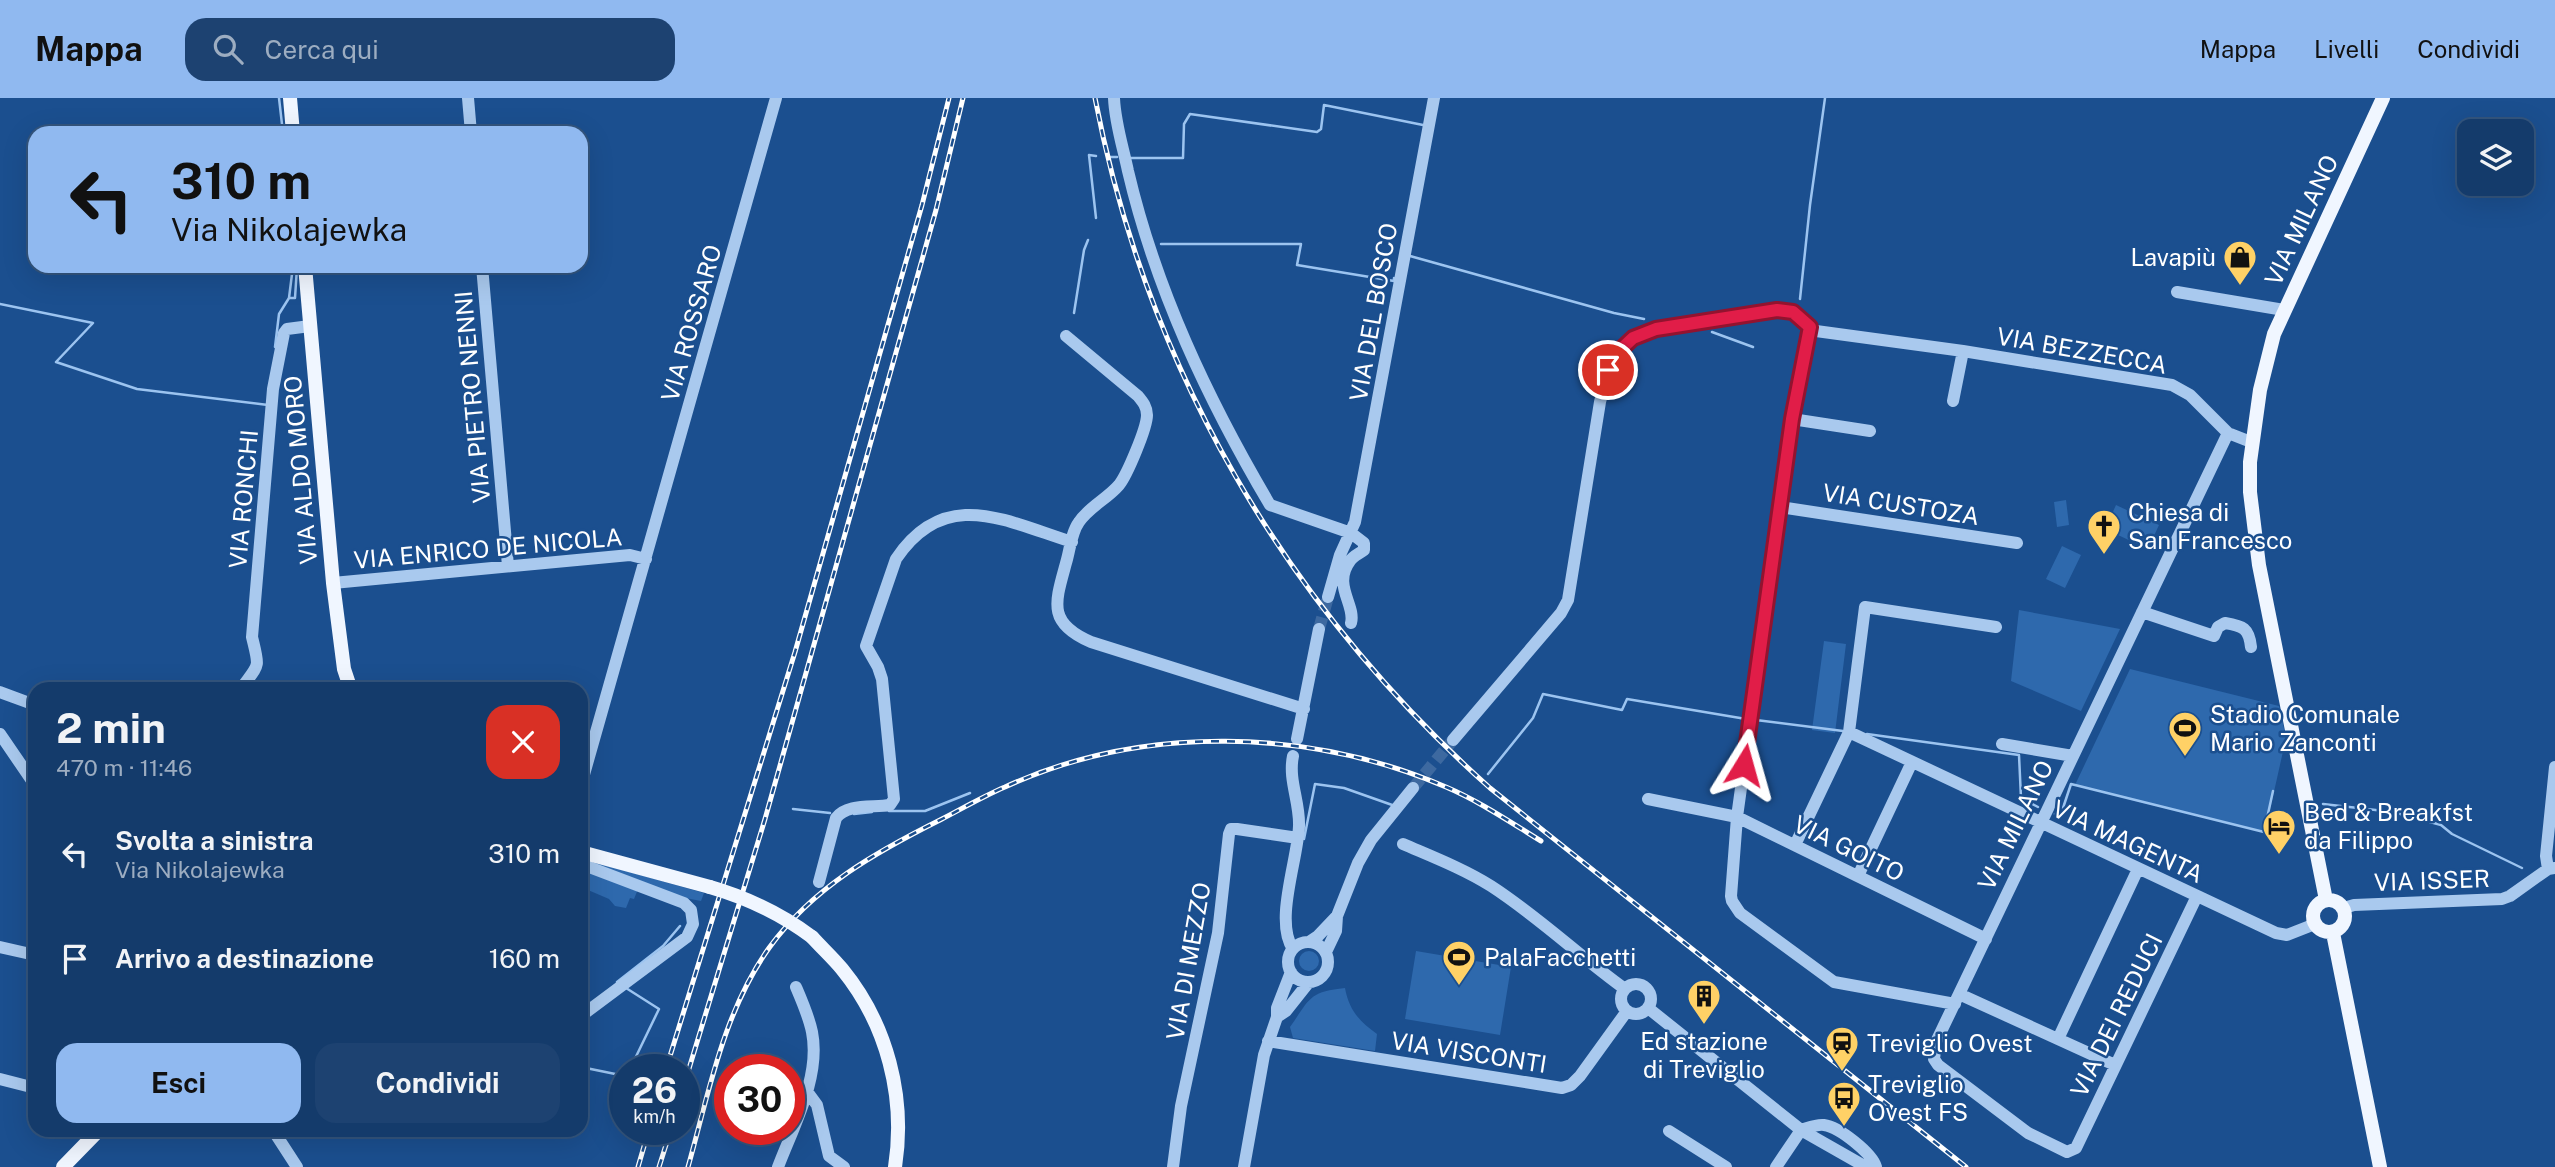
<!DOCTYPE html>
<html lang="it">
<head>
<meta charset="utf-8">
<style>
	:root { --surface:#143b6b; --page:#1d4271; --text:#f1f3f6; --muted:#9dadc1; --line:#33557e; --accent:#90b9f0 }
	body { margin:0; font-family:"Public Sans",sans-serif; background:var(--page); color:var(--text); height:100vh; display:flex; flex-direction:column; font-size:26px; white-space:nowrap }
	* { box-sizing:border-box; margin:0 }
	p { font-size:23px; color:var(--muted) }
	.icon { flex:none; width:38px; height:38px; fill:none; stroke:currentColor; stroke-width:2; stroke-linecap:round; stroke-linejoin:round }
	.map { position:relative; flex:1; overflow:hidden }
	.side { position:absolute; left:28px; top:584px; width:560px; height:455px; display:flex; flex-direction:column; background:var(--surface); border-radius:21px; box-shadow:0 7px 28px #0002,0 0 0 2px var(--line) }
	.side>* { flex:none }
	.top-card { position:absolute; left:28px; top:28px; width:560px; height:147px; border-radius:21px; box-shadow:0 7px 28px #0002,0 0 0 2px var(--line); background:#90b9f0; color:#111; overflow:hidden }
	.buttons { position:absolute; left:2457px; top:21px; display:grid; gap:14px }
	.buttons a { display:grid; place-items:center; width:77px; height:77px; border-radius:14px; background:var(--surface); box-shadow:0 7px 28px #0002,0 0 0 2px var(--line); font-size:35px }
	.speed { position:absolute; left:609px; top:956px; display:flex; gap:14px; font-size:35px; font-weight:700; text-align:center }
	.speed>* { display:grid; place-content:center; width:91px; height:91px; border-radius:50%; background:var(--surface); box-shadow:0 7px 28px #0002,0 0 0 2px var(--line); line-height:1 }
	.speed small { font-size:18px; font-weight:400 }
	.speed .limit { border:10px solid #d22; background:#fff; color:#111 }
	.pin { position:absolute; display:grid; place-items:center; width:60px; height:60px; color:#fff; margin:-30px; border:4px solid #fff; border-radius:50%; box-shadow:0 2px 7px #0007 }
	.me { position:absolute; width:77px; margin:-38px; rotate:8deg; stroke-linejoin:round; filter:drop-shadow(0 0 5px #0008) }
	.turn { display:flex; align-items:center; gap:24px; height:147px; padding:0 28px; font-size:32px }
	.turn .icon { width:91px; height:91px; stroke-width:2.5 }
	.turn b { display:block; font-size:49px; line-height:60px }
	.round { display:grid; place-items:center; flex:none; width:74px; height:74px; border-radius:21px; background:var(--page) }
	.head { display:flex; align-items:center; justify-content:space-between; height:119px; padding:0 28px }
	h1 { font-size:42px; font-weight:700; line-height:52px }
	.action { display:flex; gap:14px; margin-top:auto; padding:14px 28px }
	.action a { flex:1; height:80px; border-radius:21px; background:var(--accent); color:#111; font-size:28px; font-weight:700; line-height:80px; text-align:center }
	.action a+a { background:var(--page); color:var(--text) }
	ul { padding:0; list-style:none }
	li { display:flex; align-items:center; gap:21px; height:105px; padding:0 28px }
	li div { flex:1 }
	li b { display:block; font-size:26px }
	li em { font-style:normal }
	header { display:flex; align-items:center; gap:42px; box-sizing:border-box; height:98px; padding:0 35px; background:var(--accent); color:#111 }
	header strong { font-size:33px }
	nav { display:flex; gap:38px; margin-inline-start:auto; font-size:24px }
	.search { width:490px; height:63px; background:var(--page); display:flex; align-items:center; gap:18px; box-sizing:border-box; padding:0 24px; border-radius:21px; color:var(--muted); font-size:26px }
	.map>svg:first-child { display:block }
	.green { fill:#2e69ad }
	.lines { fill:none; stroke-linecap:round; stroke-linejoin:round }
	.stream { stroke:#9cc4f0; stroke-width:2.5 }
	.minor-tunnel { stroke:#3d69a0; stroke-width:12; stroke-dasharray:12 6; stroke-linecap:butt }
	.minor { stroke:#a9c9ee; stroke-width:12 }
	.major { stroke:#f0f6ff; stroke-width:14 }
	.rail-casing { stroke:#fff; stroke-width:5 }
	.rail { stroke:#1b4f8f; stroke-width:2.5; stroke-dasharray:8; stroke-linecap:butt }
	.major-bridge { stroke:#f0f6ff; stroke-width:14 }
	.route-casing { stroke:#92132f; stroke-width:18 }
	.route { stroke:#e11d48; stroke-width:12 }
	.labels { text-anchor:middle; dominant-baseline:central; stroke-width:5; stroke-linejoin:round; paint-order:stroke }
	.street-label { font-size:24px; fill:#fff; stroke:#1b4f8f }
	.poi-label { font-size:24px; fill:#fff; stroke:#1b4f8f; text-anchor:start }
</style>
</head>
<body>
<header>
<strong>Mappa</strong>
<div class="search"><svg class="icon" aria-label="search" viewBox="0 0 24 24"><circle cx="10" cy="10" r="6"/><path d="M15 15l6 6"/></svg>Cerca qui</div>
<nav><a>Mappa</a><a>Livelli</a><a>Condividi</a></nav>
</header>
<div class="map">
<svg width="2555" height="1069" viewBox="0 0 2555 1069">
	<rect width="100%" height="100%" fill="#1b4f8f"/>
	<path class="green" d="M2066 402 2069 427 2057 429 2054 404Z
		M2116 407 2159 427 2148 451 2105 431Z
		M2062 448 2081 457 2065 490 2046 481Z
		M2019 512 2120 531 2081 613 2011 583Z
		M1824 543 1846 546 1835 635 1812 632Z
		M2130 571 2279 608 2286 640 2265 734 2075 687Z
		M588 608 589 617 581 648V610Z
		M584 761 704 795 701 803 638 791 634 801 630 800 626 810 615 808 609 801 581 789V769Z
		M1299 863a10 10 0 1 1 20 0a10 10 0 1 1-20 0Z
		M1416 853 1511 869 1500 937 1405 921Z
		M1345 890C1349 912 1359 923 1377 936L1375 953 1293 940 1290 929C1310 901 1308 894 1345 890Z"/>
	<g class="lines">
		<path class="stream" d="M279 0 283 35
			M1110 59H1117
			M1130 60H1183L1184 26 1190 16 1317 34 1321 31 1324 7 1423 27
			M1096 120 1089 57 1096 58
			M1161 146H1301L1297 167 1394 183V180
			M1410 158 1614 215 1644 221
			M289 200H295L297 169
			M1800 201 1810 107 1825 0
			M0 206 93 225 56 264 137 291 268 307
			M1074 215 1084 152 1088 142
			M1712 234 1753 249
			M275 249 279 216 289 200 293 168
			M1756 622 1843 633
			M1867 636 2019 657 2021 700 2038 709
			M1488 676 1533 620 1543 596 1622 612 1627 601 1746 621
			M2323 706 2393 714 2441 727 2452 736 2522 770
			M793 711 830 715
			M889 713H925L970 695
			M854 716 872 714
			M2055 716 2060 719 2071 686 2264 734 2273 693
			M1304 741 1315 686 1344 690 1395 708
			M617 884 663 848 680 828
			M626 890 659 911 630 971
			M581 969 625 978"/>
		<path class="minor-tunnel" d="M1319 531 1328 499
			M1413 690 1453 642"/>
		<path class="minor" d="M468 0 471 35
			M1114 0C1115 25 1123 49 1128 73 1156 192 1208 302 1270 407L1351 435 1364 445V452C1359 456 1353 458 1350 463 1332 487 1356 507 1351 525
			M482 168 508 468
			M2177 194 2284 212
			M1810 229 1816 233 1963 253
			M1066 238 1138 298C1143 304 1147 309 1147 317 1147 330 1127 377 1119 387 1107 401 1089 409 1079 424 1071 435 1070 452 1066 465 1055 505 1047 525 1091 544L1304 611
			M1953 303 1963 253 2172 287 2190 297 2228 335 2251 344
			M1792 321 1870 333
			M1780 409 2017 445
			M333 485 630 457 646 461
			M1328 499 1340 457 1355 424 1434 0
			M2142 514 2214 538 2218 529 2225 525C2243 528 2249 530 2251 549
			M240 592C260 564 260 572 252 539L273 291 284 235 287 231 310 228
			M0 594 35 607
			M1849 634 2276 835 2287 837 2315 826
			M0 636 35 687
			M1297 641 1319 531
			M1453 642 1561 515 1568 502 1600 304 1608 272 1616 256 1633 240 1655 231 1778 213 1793 214 1810 229 1792 321 1737 719 1731 798 1732 803 1740 815 1834 884 1955 906
			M2002 646 2073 658
			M581 687 776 0
			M1648 701 1737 719 1986 841
			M1403 746C1433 759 1464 771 1491 788 1539 819 1579 858 1625 891
			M1795 747 1849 634 1865 509 1996 529
			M581 766 684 805 691 812 693 826 687 839 581 918
			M2548 771 2546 758 2555 669
			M1858 778 1912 664
			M819 784 836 720C847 705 873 710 890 707L894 701 882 581 878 569 866 548 896 461C945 388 1005 423 1072 444
			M2197 798 2076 1050 2067 1054 2028 1035 1938 967 1934 961 1936 944 2228 335
			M2344 810 2354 807 2502 801 2510 798 2548 771 2555 770
			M1309 844 1318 838 1337 818
			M1288 864a20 20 0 1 1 40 0a20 20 0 1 1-40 0Z
			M0 849 35 857
			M1293 851C1274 823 1298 761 1299 728 1300 704 1288 682 1293 658
			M1326 854 1336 833 1337 818 1358 765 1371 742 1413 690
			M1621 901a15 15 0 1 1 30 0a15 15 0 1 1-30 0Z
			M1959 896 2115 967
			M1648 910 1801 1032 1866 1069
			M1277 919 1286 913 1309 884
			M2058 941 2138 771
			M1268 943 1562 990 1571 987 1580 978 1627 913
			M0 981 35 990
			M806 992 817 1007 829 1058 844 1069
			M273 1032 297 1069
			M1801 1032C1808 1030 1816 1026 1824 1027 1839 1029 1872 1055 1876 1069
			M1669 1033 1726 1069
			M778 1069C793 1029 821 979 812 934 809 919 802 903 796 889
			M1173 1069 1181 1008 1218 835 1229 736 1231 731H1237L1298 740
			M1244 1069 1264 957 1277 919V910L1291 874
			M1776 1069 1801 1032"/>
		<path class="major" d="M290 0 293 35
			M305 168 333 485 344 571 351 592
			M581 754 710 789
			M2313 818a16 16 0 1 1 32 0a16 16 0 1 1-32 0Z
			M2326 802 2259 467 2250 394V364L2260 292 2274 236 2383 0
			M2333 835 2380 1069
			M812 839C822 850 833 860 842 871 887 926 906 999 895 1069
			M63 1069 99 1032"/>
		<defs>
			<path id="rail" d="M1095 0C1147 270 1285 507 1490 690L1966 1069
				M666 971 795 554 922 107 949 0
				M684 987 765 721 936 112 963 0
				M638 1069 649 1031
				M659 1069 671 1031
				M688 1069C709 994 723 915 769 850 813 789 876 754 942 721 963 710 984 698 1005 689 1142 626 1309 630 1446 689 1479 703 1510 724 1541 743"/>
		</defs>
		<use href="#rail" class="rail-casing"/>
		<use href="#rail" class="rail"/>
		<path class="major-bridge" d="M710 789C748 800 780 815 812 839"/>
	</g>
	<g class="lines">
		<defs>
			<path id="route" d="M1608 272 1616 256 1633 240 1656 231 1777 212 1793 214 1810 229 1792 321 1744 667"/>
		</defs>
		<use href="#route" class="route-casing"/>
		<use href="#route" class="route"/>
	</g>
	<defs>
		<symbol id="shop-pin" viewBox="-11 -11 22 30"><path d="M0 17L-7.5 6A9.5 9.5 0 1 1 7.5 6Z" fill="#ffd166" stroke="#1b4f8f"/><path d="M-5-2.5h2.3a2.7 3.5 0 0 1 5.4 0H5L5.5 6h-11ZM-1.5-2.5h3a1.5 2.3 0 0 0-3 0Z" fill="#111"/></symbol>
		<symbol id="church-pin" viewBox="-11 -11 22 30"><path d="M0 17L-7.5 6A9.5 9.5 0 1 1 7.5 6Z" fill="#ffd166" stroke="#1b4f8f"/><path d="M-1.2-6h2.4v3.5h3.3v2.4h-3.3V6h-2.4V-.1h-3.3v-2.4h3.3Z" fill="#111"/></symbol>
		<symbol id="stadium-pin" viewBox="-11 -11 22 30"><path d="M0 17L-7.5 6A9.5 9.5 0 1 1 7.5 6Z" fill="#ffd166" stroke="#1b4f8f"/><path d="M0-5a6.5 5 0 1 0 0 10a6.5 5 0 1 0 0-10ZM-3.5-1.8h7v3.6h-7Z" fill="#111"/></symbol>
		<symbol id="hotel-pin" viewBox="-11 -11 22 30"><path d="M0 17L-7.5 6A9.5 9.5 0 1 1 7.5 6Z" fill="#ffd166" stroke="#1b4f8f"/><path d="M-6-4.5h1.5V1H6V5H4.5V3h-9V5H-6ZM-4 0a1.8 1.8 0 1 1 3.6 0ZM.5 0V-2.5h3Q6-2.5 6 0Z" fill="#111"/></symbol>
		<symbol id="building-pin" viewBox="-11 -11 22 30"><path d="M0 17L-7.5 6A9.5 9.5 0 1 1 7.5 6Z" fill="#ffd166" stroke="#1b4f8f"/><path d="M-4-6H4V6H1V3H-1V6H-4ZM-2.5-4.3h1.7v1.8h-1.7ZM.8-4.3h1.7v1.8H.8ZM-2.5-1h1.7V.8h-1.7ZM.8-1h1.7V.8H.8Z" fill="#111"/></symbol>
		<symbol id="station-pin" viewBox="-11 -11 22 30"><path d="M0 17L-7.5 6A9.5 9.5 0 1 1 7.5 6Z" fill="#ffd166" stroke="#1b4f8f"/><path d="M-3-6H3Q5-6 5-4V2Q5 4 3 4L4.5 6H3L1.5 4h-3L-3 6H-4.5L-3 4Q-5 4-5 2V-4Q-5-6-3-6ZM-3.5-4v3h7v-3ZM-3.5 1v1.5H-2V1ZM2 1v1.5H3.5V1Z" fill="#111"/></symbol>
		<symbol id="bus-pin" viewBox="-11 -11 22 30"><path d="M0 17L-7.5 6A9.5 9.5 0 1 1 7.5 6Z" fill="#ffd166" stroke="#1b4f8f"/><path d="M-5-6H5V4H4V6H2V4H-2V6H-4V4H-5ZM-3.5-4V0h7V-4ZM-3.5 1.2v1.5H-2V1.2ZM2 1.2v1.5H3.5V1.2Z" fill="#111"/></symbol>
	</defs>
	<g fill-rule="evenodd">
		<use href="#shop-pin" x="2221" y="140" width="38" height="52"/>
		<use href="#church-pin" x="2085" y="409" width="38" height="52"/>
		<use href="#stadium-pin" x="2166" y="611" width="38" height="52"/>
		<use href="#hotel-pin" x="2260" y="709" width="38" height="52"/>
		<use href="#stadium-pin" x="1440" y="840" width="38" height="52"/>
		<use href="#building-pin" x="1685" y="879" width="38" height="52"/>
		<use href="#station-pin" x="1823" y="926" width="38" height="52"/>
		<use href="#bus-pin" x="1825" y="981" width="38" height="52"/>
	</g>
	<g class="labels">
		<g class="street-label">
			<text transform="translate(2301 122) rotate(-65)">VIA MILANO</text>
			<text transform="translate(1373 214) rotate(-80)">VIA DEL BOSCO</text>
			<text transform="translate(691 225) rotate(-74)">VIA ROSSARO</text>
			<text transform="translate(2082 252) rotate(10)">VIA BEZZECCA</text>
			<text transform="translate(472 299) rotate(-95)">VIA PIETRO NENNI</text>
			<text transform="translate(300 372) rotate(-95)">VIA ALDO MORO</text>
			<text transform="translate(243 401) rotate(-85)">VIA RONCHI</text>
			<text transform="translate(1901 406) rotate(9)">VIA CUSTOZA</text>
			<text transform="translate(488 450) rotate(-5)">VIA ENRICO DE NICOLA</text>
			<text transform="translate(2015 727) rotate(-64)">VIA MILANO</text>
			<text transform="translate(2128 743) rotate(25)">VIA MAGENTA</text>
			<text transform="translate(1849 750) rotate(26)">VIA GOITO</text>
			<text transform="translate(2432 782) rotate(-2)">VIA ISSER</text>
			<text transform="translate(1188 863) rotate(-80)">VIA DI MEZZO</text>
			<text transform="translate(2116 917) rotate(-64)">VIA DEI REDUCI</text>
			<text transform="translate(1469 954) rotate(9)">VIA VISCONTI</text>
		</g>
		<g class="poi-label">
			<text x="2216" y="159" text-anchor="end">Lavapiù</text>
			<text x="2128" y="414">Chiesa di<tspan x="2128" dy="28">San Francesco</tspan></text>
			<text x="2210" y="616">Stadio Comunale<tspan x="2210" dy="28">Mario Zanconti</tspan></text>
			<text x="2304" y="714">Bed &amp; Breakfst<tspan x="2304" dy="28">da Filippo</tspan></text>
			<text x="1484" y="859">PalaFacchetti</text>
			<text x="1704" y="943" text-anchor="middle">Ed stazione<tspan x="1704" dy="28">di Treviglio</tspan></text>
			<text x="1867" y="945">Treviglio Ovest</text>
			<text x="1868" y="986">Treviglio<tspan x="1868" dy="28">Ovest FS</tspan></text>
		</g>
	</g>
</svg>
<div class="buttons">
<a><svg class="icon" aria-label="layers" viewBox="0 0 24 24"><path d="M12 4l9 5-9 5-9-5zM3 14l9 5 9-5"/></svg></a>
</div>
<div class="speed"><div>26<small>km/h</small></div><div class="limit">30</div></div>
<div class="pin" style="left:1608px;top:272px;background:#d93025"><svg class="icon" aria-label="arrive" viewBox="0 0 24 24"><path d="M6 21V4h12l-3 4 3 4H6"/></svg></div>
<svg class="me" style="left:1744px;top:667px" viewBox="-20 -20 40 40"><path d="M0-17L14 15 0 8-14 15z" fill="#e11d48" stroke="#fff" stroke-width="4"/></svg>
<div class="top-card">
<div class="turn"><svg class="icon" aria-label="left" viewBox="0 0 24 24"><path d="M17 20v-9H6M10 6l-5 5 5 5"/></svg><div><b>310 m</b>Via Nikolajewka</div></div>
</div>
<section class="side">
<div class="head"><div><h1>2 min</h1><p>470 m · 11:46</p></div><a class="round" style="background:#d93025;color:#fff"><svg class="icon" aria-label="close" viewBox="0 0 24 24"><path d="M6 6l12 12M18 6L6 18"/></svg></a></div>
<ul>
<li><svg class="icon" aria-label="left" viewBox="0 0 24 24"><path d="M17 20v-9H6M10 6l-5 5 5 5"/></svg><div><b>Svolta a sinistra</b><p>Via Nikolajewka</p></div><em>310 m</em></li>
<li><svg class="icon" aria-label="arrive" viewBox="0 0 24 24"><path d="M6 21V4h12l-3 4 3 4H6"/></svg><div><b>Arrivo a destinazione</b></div><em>160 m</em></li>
</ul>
<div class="action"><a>Esci</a><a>Condividi</a></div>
</section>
</div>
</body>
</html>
